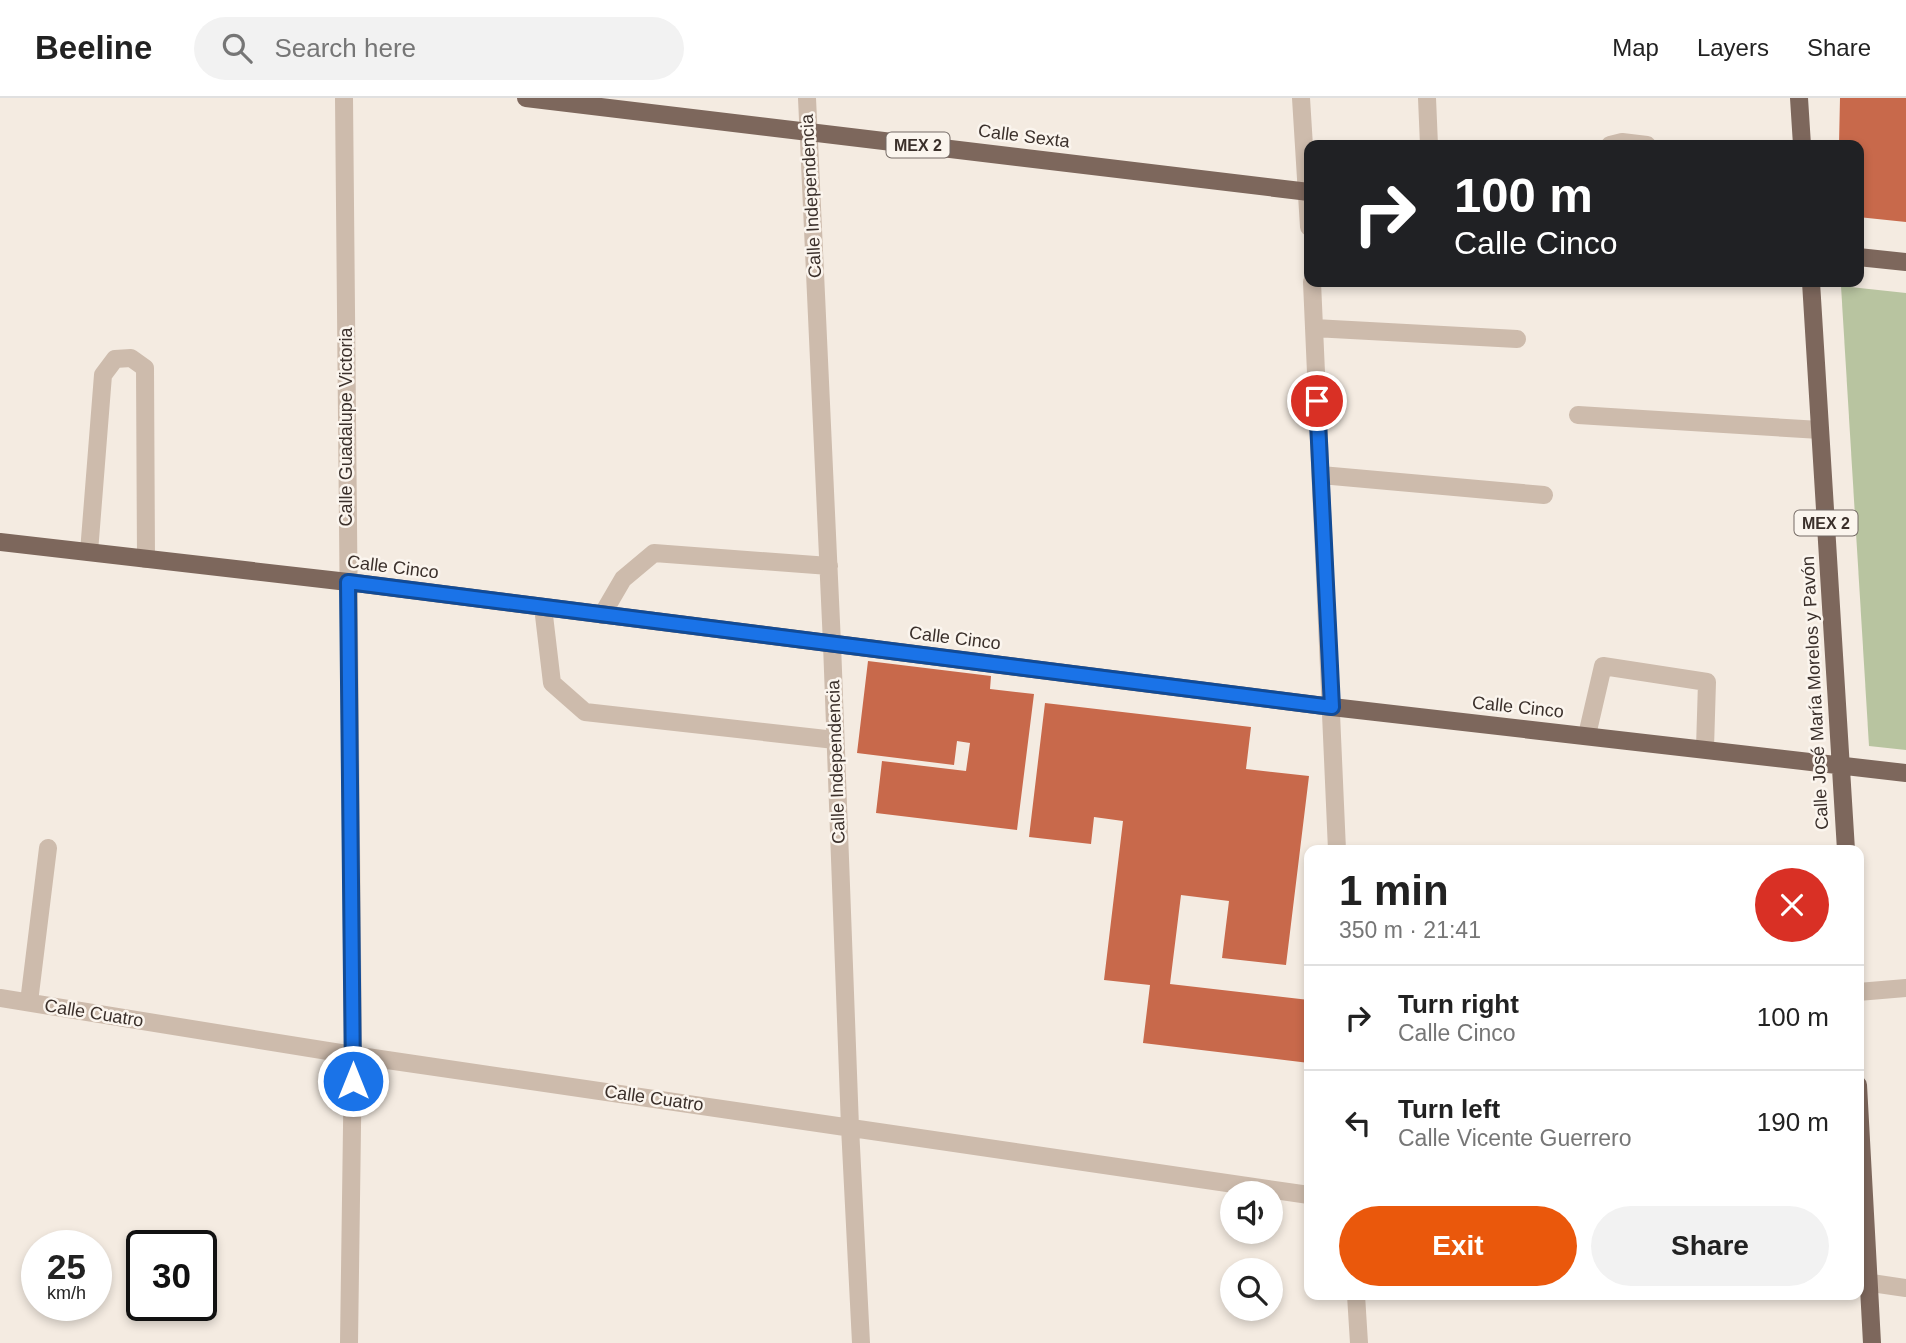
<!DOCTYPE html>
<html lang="en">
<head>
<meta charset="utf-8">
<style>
	:root { --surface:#fff; --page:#f2f2f2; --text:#222; --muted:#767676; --line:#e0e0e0; --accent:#ea580c }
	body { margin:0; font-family:Helvetica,sans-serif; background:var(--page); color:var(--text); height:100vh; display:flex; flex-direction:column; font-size:26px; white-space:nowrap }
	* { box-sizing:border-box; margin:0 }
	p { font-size:23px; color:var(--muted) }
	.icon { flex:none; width:38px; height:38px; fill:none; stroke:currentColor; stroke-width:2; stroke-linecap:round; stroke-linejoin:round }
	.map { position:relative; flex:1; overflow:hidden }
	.sheet { position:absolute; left:1304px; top:747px; width:560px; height:455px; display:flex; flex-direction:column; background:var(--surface); border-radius:14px; box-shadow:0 4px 10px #0003 }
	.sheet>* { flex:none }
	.hud { position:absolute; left:1304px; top:42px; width:560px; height:147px; border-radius:14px; box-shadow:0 4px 10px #0003; background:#202124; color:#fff; overflow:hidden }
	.controls { position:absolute; left:1220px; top:1083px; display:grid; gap:14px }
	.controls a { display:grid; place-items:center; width:63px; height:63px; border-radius:50%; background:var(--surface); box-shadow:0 4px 10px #0003; font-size:35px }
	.speed { position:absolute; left:21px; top:1132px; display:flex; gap:14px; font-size:35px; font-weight:700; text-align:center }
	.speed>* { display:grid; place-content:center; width:91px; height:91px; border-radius:50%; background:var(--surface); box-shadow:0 4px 10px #0003; line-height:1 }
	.speed small { font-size:18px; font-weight:400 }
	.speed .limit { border:4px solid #111; border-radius:10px; background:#fff; color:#111 }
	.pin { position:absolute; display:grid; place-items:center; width:60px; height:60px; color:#fff; margin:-30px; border:4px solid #fff; border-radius:50%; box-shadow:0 2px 7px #0007 }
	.me { position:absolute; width:77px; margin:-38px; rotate:0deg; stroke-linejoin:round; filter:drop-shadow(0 0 5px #0008) }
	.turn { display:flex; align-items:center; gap:24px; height:147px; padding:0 35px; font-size:32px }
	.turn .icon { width:91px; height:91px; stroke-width:2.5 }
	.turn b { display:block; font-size:49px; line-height:60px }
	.round { display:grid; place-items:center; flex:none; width:74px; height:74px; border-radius:37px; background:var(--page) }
	.headline { display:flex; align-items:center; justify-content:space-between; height:119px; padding:0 35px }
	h1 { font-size:42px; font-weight:700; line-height:52px }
	.primary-button { display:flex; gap:14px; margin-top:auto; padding:14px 35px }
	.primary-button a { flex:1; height:80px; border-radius:42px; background:var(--accent); color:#fff; font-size:28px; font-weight:700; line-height:80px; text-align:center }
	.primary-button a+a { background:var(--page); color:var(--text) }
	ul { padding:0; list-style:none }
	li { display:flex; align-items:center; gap:21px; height:105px; padding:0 35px; border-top:2px solid var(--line) }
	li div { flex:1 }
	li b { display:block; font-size:26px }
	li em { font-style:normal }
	header { display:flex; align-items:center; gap:42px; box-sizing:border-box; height:98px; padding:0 35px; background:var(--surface); border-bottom:2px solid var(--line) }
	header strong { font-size:33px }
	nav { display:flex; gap:38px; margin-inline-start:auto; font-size:24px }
	.search { width:490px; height:63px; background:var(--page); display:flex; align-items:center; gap:18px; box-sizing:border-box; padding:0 24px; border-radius:38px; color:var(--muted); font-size:26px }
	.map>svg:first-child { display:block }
	.green { fill:#b8c4a0 }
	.building { fill:#c8694b }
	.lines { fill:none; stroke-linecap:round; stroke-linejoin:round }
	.minor { stroke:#cdbbac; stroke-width:18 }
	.major { stroke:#7d675c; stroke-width:18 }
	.route-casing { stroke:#114b97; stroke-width:18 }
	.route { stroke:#1a73e8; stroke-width:12 }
	.labels { text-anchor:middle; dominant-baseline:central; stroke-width:5; stroke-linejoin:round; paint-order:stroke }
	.shield { fill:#fbf5ee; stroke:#756b66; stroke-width:2 }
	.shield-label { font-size:16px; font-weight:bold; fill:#3b302b }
	.street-label { font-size:18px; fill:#3b302b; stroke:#fbf5ee }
</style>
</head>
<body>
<header>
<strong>Beeline</strong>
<div class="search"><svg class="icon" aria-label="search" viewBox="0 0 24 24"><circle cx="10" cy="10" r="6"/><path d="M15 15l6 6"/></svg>Search here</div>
<nav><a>Map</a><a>Layers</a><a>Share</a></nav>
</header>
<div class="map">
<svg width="1906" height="1245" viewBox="0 0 1906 1245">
	<rect width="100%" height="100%" fill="#f4ebe1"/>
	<path class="green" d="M1841 188 1906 195V652L1869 648Z"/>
	<path class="building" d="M1840 0H1906V124L1858 119V47H1839Z
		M868 563 991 578 990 591 1034 596 1017 732 876 715 882 663 966 673 970 645 957 643 954 667 857 655Z
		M1045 605 1251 629 1246 671 1309 678 1286 867 1222 860 1229 803 1181 797 1170 886 1309 902V965L1143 945 1150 887 1104 882 1123 723 1094 719 1091 746 1029 739Z"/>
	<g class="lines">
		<path class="minor" d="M344 0 353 957 349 1245
			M807 0 832 546 850 1029 861 1245
			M1301 0 1309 129
			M1427 0 1429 47
			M1610 47 1622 44 1647 47
			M1312 184 1337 752
			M1314 230 1517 241
			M1578 317 1820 332
			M1321 377 1544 397
			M89 454 103 277 115 261 131 260 145 270 146 461
			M543 509 552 585 585 614 835 642
			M602 517 623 481 654 455 829 468
			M1587 637 1603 568 1707 584 1705 650
			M1858 894 1906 890
			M0 900 353 957 1309 1097
			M29 904 48 750
			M1858 1183 1906 1190
			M1356 1197 1359 1245"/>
		<path class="major" d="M526 0 1309 94
			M1799 0 1802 47
			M1858 159 1906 164
			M1811 184 1846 752
			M0 444 348 484 1332 609 1906 675
			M1858 987 1872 1245"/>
	</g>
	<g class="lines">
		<defs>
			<path id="route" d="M353 983 348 484 1332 609 1317 303"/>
		</defs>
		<use href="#route" class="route-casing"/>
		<use href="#route" class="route"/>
	</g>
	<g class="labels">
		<g class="shield">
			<rect x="886.5" y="34.5" width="63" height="25" rx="5"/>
			<rect x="1794.5" y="412.5" width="63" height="25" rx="5"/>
		</g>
		<g class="shield-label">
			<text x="918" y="47">MEX 2</text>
			<text x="1826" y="425">MEX 2</text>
		</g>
		<g class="street-label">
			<text transform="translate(1024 38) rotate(7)">Calle Sexta</text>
			<text transform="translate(811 98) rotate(-93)">Calle Independencia</text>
			<text transform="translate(346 329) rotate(-90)">Calle Guadalupe Victoria</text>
			<text transform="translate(393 469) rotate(7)">Calle Cinco</text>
			<text transform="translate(955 540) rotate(7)">Calle Cinco</text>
			<text transform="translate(1815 595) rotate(-93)">Calle José María Morelos y Pavón</text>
			<text transform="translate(1518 609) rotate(6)">Calle Cinco</text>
			<text transform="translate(836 664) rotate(-92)">Calle Independencia</text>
			<text transform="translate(94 915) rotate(9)">Calle Cuatro</text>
			<text transform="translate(654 1000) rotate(8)">Calle Cuatro</text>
		</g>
	</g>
</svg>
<div class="controls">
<a><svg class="icon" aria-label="sound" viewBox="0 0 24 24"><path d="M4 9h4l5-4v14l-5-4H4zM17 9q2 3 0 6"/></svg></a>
<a><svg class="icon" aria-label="search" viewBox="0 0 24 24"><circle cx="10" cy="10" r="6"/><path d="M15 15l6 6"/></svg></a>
</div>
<div class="speed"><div>25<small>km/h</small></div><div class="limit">30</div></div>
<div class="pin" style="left:1317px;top:303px;background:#d93025"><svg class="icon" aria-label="arrive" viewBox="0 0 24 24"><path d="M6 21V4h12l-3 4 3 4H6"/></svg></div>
<svg class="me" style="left:353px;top:983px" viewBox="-20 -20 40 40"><circle r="17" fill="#1a73e8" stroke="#fff" stroke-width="3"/><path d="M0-11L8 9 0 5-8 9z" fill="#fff"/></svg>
<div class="hud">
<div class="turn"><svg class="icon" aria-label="right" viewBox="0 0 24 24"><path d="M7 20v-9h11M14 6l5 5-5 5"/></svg><div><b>100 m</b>Calle Cinco</div></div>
</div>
<section class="sheet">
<div class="headline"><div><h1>1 min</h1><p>350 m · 21:41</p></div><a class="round" style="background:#d93025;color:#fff"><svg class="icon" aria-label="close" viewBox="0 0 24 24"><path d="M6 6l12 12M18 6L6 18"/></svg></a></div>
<ul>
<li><svg class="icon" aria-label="right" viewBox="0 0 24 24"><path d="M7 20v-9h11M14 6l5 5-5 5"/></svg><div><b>Turn right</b><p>Calle Cinco</p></div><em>100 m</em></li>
<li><svg class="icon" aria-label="left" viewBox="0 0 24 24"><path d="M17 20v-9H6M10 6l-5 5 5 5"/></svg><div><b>Turn left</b><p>Calle Vicente Guerrero</p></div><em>190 m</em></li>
</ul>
<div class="primary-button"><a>Exit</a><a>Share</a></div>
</section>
</div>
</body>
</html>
